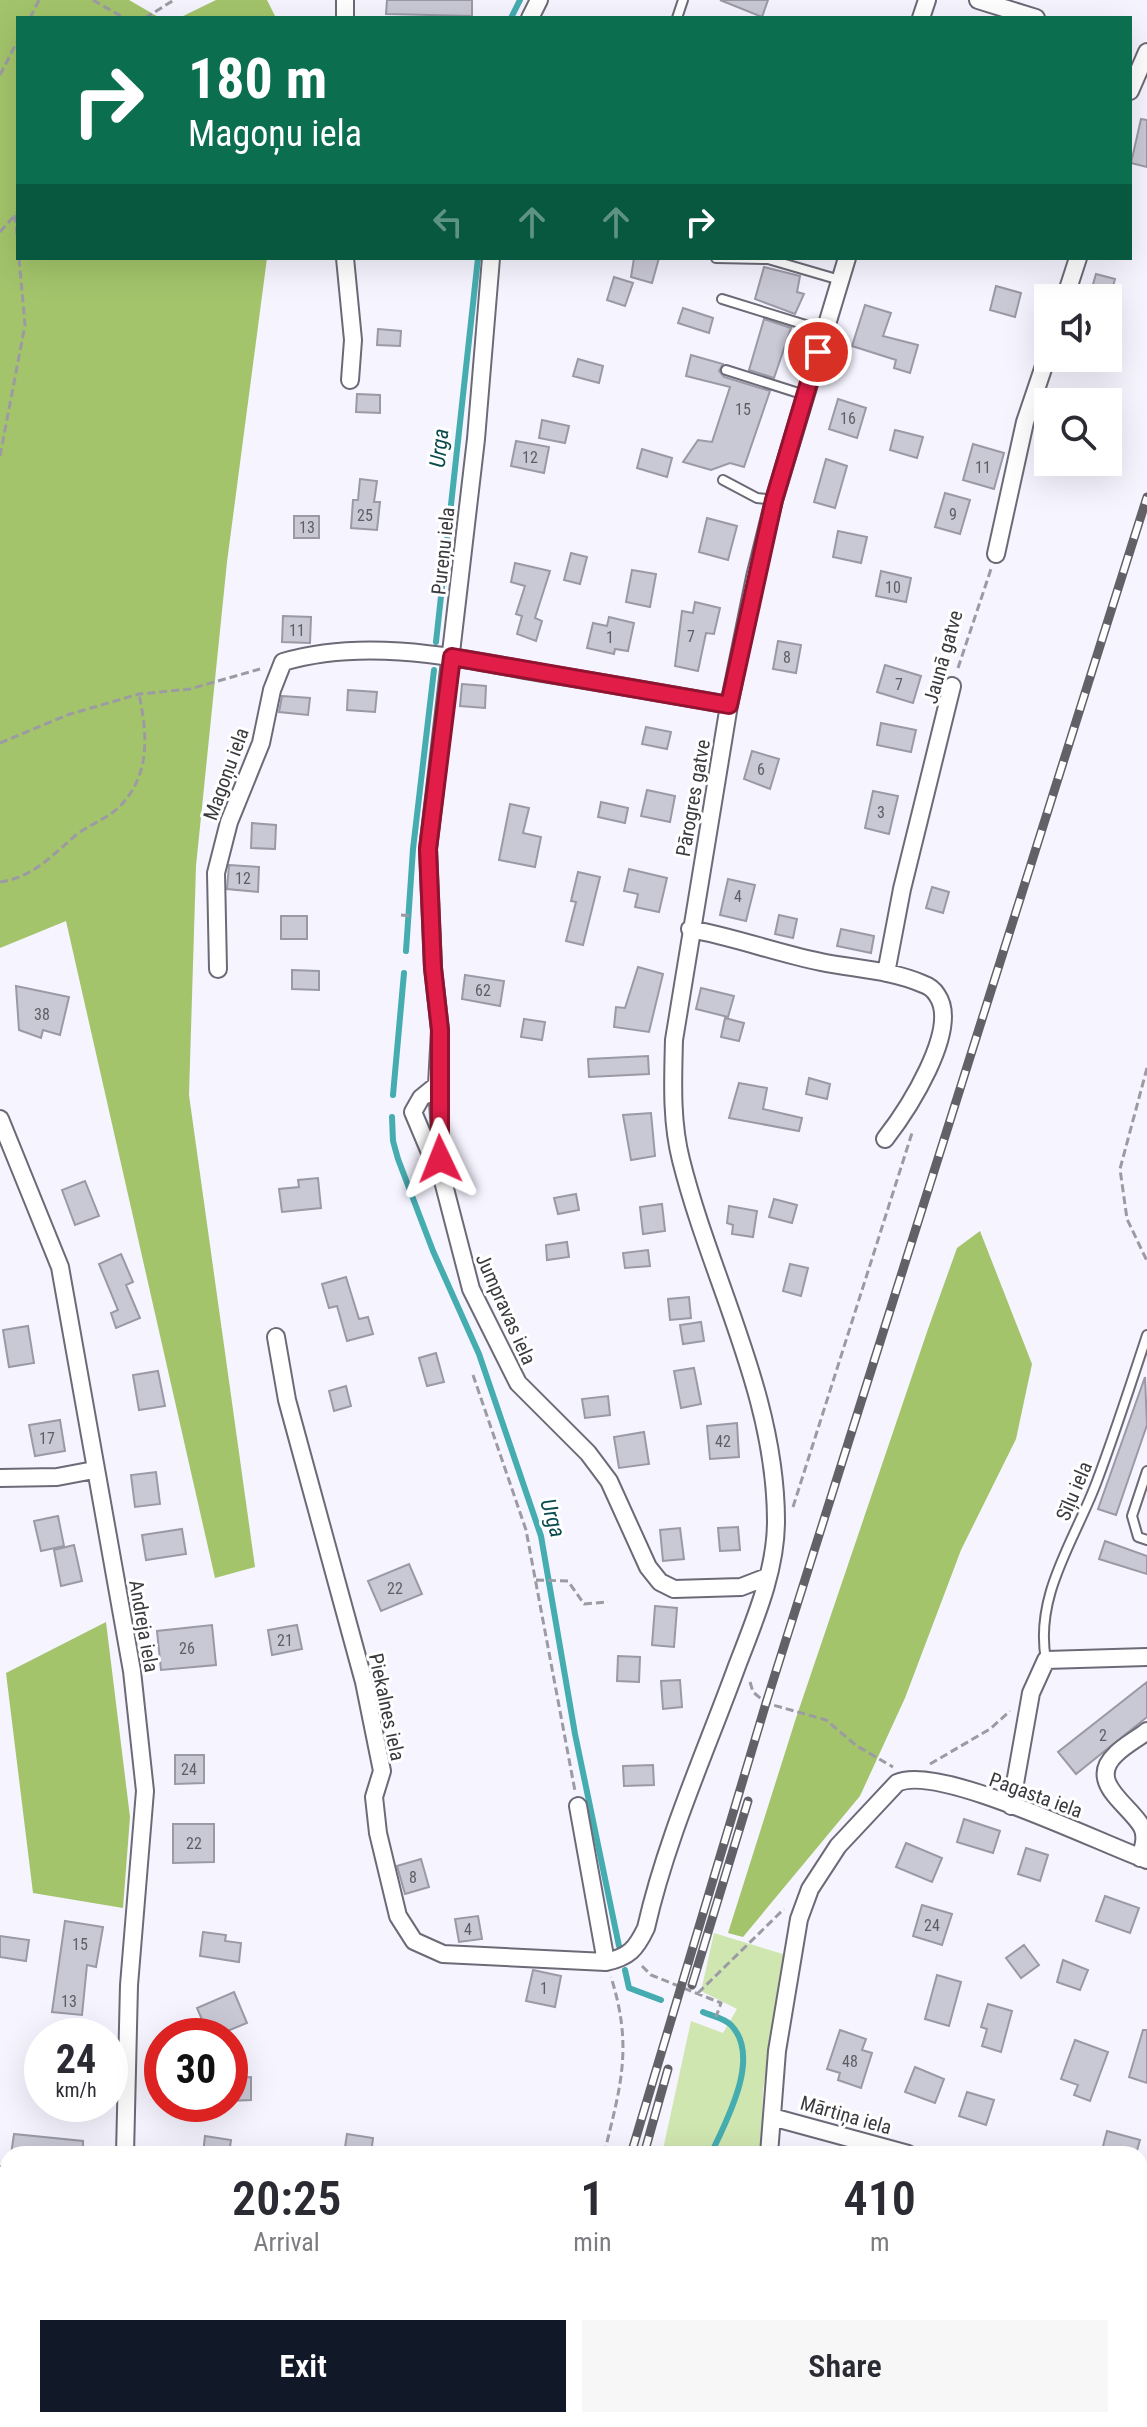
<!DOCTYPE html>
<html lang="en">
<head>
<meta charset="utf-8">
<style>
	:root { --surface:#fff; --page:#f7f7f7; --text:#2b2b33; --muted:#7c7c81; --accent:#111827 }
	body { margin:0; font-family:"Roboto Condensed",sans-serif; background:var(--page); color:var(--text); height:100vh; display:flex; flex-direction:column; font-size:30px; white-space:nowrap }
	* { box-sizing:border-box; margin:0 }
	p { font-size:26px; color:var(--muted) }
	.icon { flex:none; width:44px; height:44px; fill:none; stroke:currentColor; stroke-width:2; stroke-linecap:round; stroke-linejoin:round }
	.map { position:relative; flex:1; overflow:hidden }
	.details { position:absolute; left:0px; top:2146px; width:1148px; height:282px; display:flex; flex-direction:column; background:var(--surface); border-radius:24px 24px 0 0; box-shadow:0 8px 32px #0002 }
	.details>* { flex:none }
	.hud { position:absolute; left:16px; top:16px; width:1116px; height:244px; border-radius:0px; box-shadow:0 8px 32px #0002; background:#0b6e4f; color:#fff; overflow:hidden }
	.controls { position:absolute; left:1034px; top:284px; display:grid; gap:16px }
	.controls a { display:grid; place-items:center; width:88px; height:88px; border-radius:0px; background:var(--surface); box-shadow:0 8px 32px #0002; font-size:40px }
	.speed { position:absolute; left:24px; top:2018px; display:flex; gap:16px; font-size:40px; font-weight:700; text-align:center }
	.speed>* { display:grid; place-content:center; width:104px; height:104px; border-radius:50%; background:var(--surface); box-shadow:0 8px 32px #0002; line-height:1 }
	.speed small { font-size:20px; font-weight:400 }
	.speed .limit { border:12px solid #d22; background:#fff; color:#111 }
	.pin { position:absolute; display:grid; place-items:center; width:68px; height:68px; color:#fff; margin:-34px; border:4px solid #fff; border-radius:50%; box-shadow:0 2px 8px #0007 }
	.me { position:absolute; width:88px; margin:-44px; rotate:358deg; stroke-linejoin:round; filter:drop-shadow(0 0 6px #0008) }
	.turn { display:flex; align-items:center; gap:28px; height:168px; padding:0 40px; font-size:36px }
	.turn .icon { width:104px; height:104px; stroke-width:2.5 }
	.turn b { display:block; font-size:56px; line-height:68px }
	.lanes { display:flex; align-items:center; height:76px; padding:0 40px; background:#0003; justify-content:center; gap:40px; direction:ltr }
	.lanes .off { opacity:.35 }
	.eta { display:flex; justify-content:space-evenly; align-items:center; height:136px; text-align:center }
	.eta b { font-size:48px; font-weight:600; line-height:56px }
	.button { display:flex; gap:16px; margin-top:auto; padding:16px 40px }
	.button a { flex:1; height:92px; border-radius:0px; background:var(--accent); color:#fff; font-size:32px; font-weight:600; line-height:92px; text-align:center }
	.button a+a { background:var(--page); color:var(--text) }
	.map>svg:first-child { display:block }
	.green { fill:#d0e6b0 }
	.forest { fill:#a3c46b }
	.lines { fill:none; stroke-linecap:round; stroke-linejoin:round }
	.stream { stroke:#45acb0; stroke-width:6 }
	.building { fill:#c9c8d5; stroke:#9a99a5; stroke-width:2 }
	.lane-casing { stroke:#6c6a76; stroke-width:12 }
	.street-casing { stroke:#6c6a76; stroke-width:20 }
	.path { stroke:#9c9ba3; stroke-width:3; stroke-dasharray:8 4; stroke-linecap:butt }
	.lane { stroke:#fff; stroke-width:8 }
	.street { stroke:#fff; stroke-width:16 }
	.rail-casing { stroke:#626168; stroke-width:9 }
	.rail { stroke:#fff; stroke-width:6; stroke-dasharray:18; stroke-linecap:butt }
	.route-casing { stroke:#92132f; stroke-width:20 }
	.route { stroke:#e11d48; stroke-width:14 }
	.labels { text-anchor:middle; dominant-baseline:central; stroke-width:6; stroke-linejoin:round; paint-order:stroke }
	.number-label { font-size:16px; fill:#5e5e64 }
	.street-label { font-size:20px; fill:#3a3a3f; stroke:#fff }
	.water-label { font-size:22px; font-style:italic; fill:#094b4d; stroke:#fff }
</style>
</head>
<body>
<div class="map">
<svg width="1147" height="2427" viewBox="0 0 1147 2427">
	<rect width="100%" height="100%" fill="#f5f4ff"/>
	<path class="green" d="M714 1933 786 1955 763 2090 761 2154H662L691 2021 723 2033 737 2009 701 1991Z
		M605 2420H788L776 2427H603Z"/>
	<path class="forest" d="M0 0H129L160 18H18V258H267L227 562 196 866 189 1095 255 1567 215 1578 66 921 0 948Z
		M216 0H267L276 18H179Z
		M980 1231 1032 1364 1016 1439 961 1550 905 1698 860 1796 743 1937 728 1933 796 1718 928 1329 957 1248Z
		M106 1622 130 1817 123 1908 33 1893 6 1673Z"/>
	<g class="lines">
		<path class="stream" d="M511 18 520 0
			M436 642 478 258
			M406 951 413 849 434 670
			M393 1095 404 973
			M392 1117 393 1141 398 1159 433 1251 479 1354 541 1536 575 1734 619 1946
			M625 1970 629 1988 661 2000
			M703 2012C712 2016 724 2018 731 2025 762 2057 726 2121 711 2154
			M728 2420 732 2427"/>
	</g>
	<path class="building" d="M387 0H472V16L386 14Z
		M720 0H768L762 17Z
		M1141 119 1147 120V167L1131 163Z
		M634 258H659L652 283 631 277Z
		M764 267 800 276 797 292 804 294 795 314 755 299Z
		M1096 274 1115 279 1110 297 1091 291Z
		M614 277 633 283 625 306 607 300Z
		M996 286 1021 293 1015 317 990 310Z
		M865 305 891 313 883 336 918 345 910 373 894 368 896 360 852 346Z
		M683 308 713 318 709 333 678 323Z
		M764 319 791 328 774 378 749 370Z
		M378 329 401 331 400 346 377 345Z
		M691 355 723 364 719 371 724 377 770 391 744 467 730 463 711 470 683 462 698 440 712 442 730 387 686 376Z
		M578 359 603 366 599 383 573 376Z
		M357 394 380 395V413L356 412Z
		M838 399 866 408 857 438 829 429Z
		M542 420 569 426 565 443 539 438Z
		M895 430 923 437 917 458 890 450Z
		M516 441 549 447 544 473 511 466Z
		M973 444 1004 453 994 489 963 480Z
		M642 449 672 458 667 477 637 468Z
		M826 459 847 466 835 508 814 502Z
		M360 479 377 481 374 502H380L377 530 351 528 353 500H358Z
		M945 493 970 500 960 534 935 527Z
		M294 516H319V538H294Z
		M707 518 737 526 728 560 699 552Z
		M838 531 867 537 861 563 833 557Z
		M571 553 587 557 580 584 564 580Z
		M515 563 550 571 535 618 542 621 536 641 517 634 522 616 516 614 525 586 511 582Z
		M632 570 656 574 650 607 626 602Z
		M881 571 911 578 906 602 876 596Z
		M695 602 720 608 714 634 706 633 698 671 675 666 682 611 693 613Z
		M283 616 311 617 310 643 282 642Z
		M609 617 634 623 628 651 615 649 614 654 587 648 593 623 607 626Z
		M778 641 801 645 796 673 773 669Z
		M885 665 921 676 913 703 877 692Z
		M462 684 486 686 485 708 460 706Z
		M348 690 377 692 375 712 347 710Z
		M282 696 310 698 308 715 279 712Z
		M881 723 916 730 911 752 877 745Z
		M646 727 671 732 667 749 642 744Z
		M752 751 779 759 770 789 744 779Z
		M647 790 675 796 670 822 641 816Z
		M873 791 898 796 889 834 865 828Z
		M601 802 628 808 625 823 598 817Z
		M510 804 529 808 523 833 541 837 535 867 499 860Z
		M252 823 276 825 275 849 251 848Z
		M229 865 259 867 258 892 227 889Z
		M629 869 667 878 659 912 635 907 638 894 624 891Z
		M578 872 600 877 583 945 566 941 576 902 571 901Z
		M728 879 755 885 746 921 720 915Z
		M932 887 949 892 943 913 926 908Z
		M779 915 797 919 793 938 775 934Z
		M281 916H307V939H281Z
		M841 929 874 936 871 953 837 946Z
		M638 967 663 974 649 1032 614 1027 616 1007 625 1008Z
		M292 970 319 971V990L292 989Z
		M465 975 504 981 500 1006 462 999Z
		M16 986 69 997 60 1035 43 1030 41 1038 19 1030Z
		M701 988 734 996 728 1017 696 1009Z
		M725 1018 744 1023 739 1041 721 1037Z
		M524 1019 545 1022 542 1040 521 1037Z
		M648 1056 649 1074 589 1077 588 1059Z
		M809 1078 830 1084 827 1099 806 1094Z
		M739 1083 767 1088 763 1109 802 1118 799 1131 729 1118Z
		M651 1113 655 1156 631 1160 623 1115Z
		M318 1178 321 1208 282 1212 279 1189 299 1187 298 1180Z
		M85 1181 99 1216 75 1225 62 1190Z
		M576 1194 579 1210 558 1214 554 1198Z
		M774 1199 797 1205 792 1223 769 1217Z
		M662 1204 665 1231 643 1234 640 1207Z
		M729 1206 757 1211 753 1237 732 1234 733 1225 727 1223Z
		M567 1242 569 1257 547 1260 546 1245Z
		M648 1250 650 1266 625 1268 623 1253Z
		M121 1254 133 1282 126 1285 140 1318 116 1328 111 1313 118 1310 99 1264Z
		M790 1264 808 1268 801 1296 783 1291Z
		M346 1277 359 1319 368 1317 373 1334 347 1341 337 1306 329 1308 322 1284Z
		M689 1297 691 1318 670 1320 668 1299Z
		M701 1322 704 1341 683 1344 680 1325Z
		M28 1326 34 1363 9 1367 3 1330Z
		M436 1353 444 1382 427 1386 419 1358Z
		M694 1368 701 1404 681 1408 674 1371Z
		M158 1371 165 1406 139 1410 133 1375Z
		M1145 1377 1147 1425 1116 1515 1098 1509Z
		M346 1386 351 1406 334 1411 329 1391Z
		M608 1396 610 1415 585 1418 582 1399Z
		M60 1420 65 1451 35 1456 29 1425Z
		M737 1423 739 1457 710 1459 707 1426Z
		M644 1432 649 1464 619 1468 614 1437Z
		M156 1472 160 1504 135 1507 131 1475Z
		M58 1516 64 1546 41 1551 34 1521Z
		M738 1527 740 1550 720 1551 718 1528Z
		M680 1528 684 1559 663 1561 660 1530Z
		M182 1529 186 1554 146 1560 142 1535Z
		M1105 1541 1147 1556V1574L1099 1559Z
		M74 1545 82 1581 61 1586 54 1550Z
		M409 1564 422 1594 381 1611 368 1581Z
		M655 1606 677 1608 674 1647 652 1645Z
		M212 1625 216 1665 161 1670 157 1631Z
		M297 1625 302 1649 272 1655 268 1630Z
		M618 1656 640 1657 639 1682 617 1681Z
		M680 1680 682 1707 663 1709 661 1681Z
		M1147 1682V1717L1076 1774 1058 1752Z
		M175 1755H204V1783L175 1784Z
		M653 1765 654 1785 624 1786 623 1766Z
		M964 1819 1000 1831 993 1853 957 1842Z
		M173 1824H214V1862L173 1863Z
		M906 1843 942 1858 932 1882 896 1867Z
		M1026 1848 1048 1855 1040 1881 1018 1874Z
		M421 1859 429 1887 405 1894 397 1866Z
		M1105 1896 1139 1908 1130 1933 1096 1921Z
		M922 1905 952 1914 942 1945 913 1936Z
		M478 1916 482 1939 459 1942 455 1919Z
		M65 1921 103 1927 96 1967 87 1965 82 2015 52 2012Z
		M203 1932 226 1935 225 1941 241 1943 239 1962 200 1956Z
		M0 1936 29 1940 26 1961 0 1957Z
		M1024 1945 1039 1965 1021 1978 1006 1958Z
		M1063 1960 1088 1970 1080 1990 1057 1982Z
		M533 1970 561 1976 555 2007 526 2001Z
		M937 1975 961 1982 949 2026 925 2019Z
		M234 1992 247 2023 220 2034 216 2024 206 2029 197 2008Z
		M988 2004 1012 2011 1001 2052 982 2046 987 2029 981 2027Z
		M840 2030 866 2039 862 2050 872 2053 861 2088 838 2080 840 2073 827 2069Z
		M1143 2030H1147V2083L1129 2077Z
		M1075 2040 1108 2052 1090 2101 1074 2095 1078 2085 1061 2079Z
		M915 2067 944 2079 935 2103 905 2092Z
		M251 2077V2100L230 2101V2078Z
		M967 2092 994 2100 986 2125 959 2116Z
		M1107 2131 1140 2140 1136 2154H1101Z
		M14 2134 83 2141V2154H11Z
		M347 2134 373 2138 371 2154H344Z
		M205 2136 231 2140 229 2154H203Z"/>
	<g class="lines">
		<defs>
			<path id="lane" d="M677 18 683 0
				M716 258 768 259 840 280
				M722 299 825 331
				M726 370 805 395
				M723 480 757 498 774 500
				M1147 1471 1132 1516 1138 1537 1147 1540
				M1046 1660C1034 1595 1075 1540 1097 1481 1115 1433 1131 1384 1147 1335"/>
			<path id="street" d="M345 0V18
				M978 0 1036 18
				M530 18 539 0
				M921 18 927 0
				M1130 91 1147 52
				M345 258 353 340 350 380
				M491 258 476 439 428 849 433 968 440 1030 437 1085 443 1181 471 1289 518 1383 588 1453 609 1481 648 1567 660 1582 674 1589 741 1587 767 1577
				M1065 298 1078 258
				M996 554 1025 422 1048 354
				M690 929C734 937 777 953 821 962 855 969 891 970 923 984 929 986 934 990 937 995 961 1029 906 1112 885 1139
				M218 969 216 873 229 822 261 743 272 690 283 662C367 637 458 658 542 673 604 683 667 694 729 705
				M886 973 902 889 952 686
				M437 1085 421 1098 413 1112 437 1169
				M0 1119 60 1267 132 1671 145 1791 129 1985 125 2154
				M276 1337 287 1400 364 1682 382 1771 374 1797 378 1833 398 1916 414 1941 443 1954 606 1962C629 1957 636 1949 646 1928 666 1839 706 1751 737 1666 755 1619 776 1571 776 1521 776 1394 711 1280 681 1160 671 1121 673 1080 674 1040L729 705 755 577 774 500 847 258
				M0 1478 57 1477 94 1470
				M578 1806 606 1962
				M1011 1806 1031 1693 1046 1660 1147 1657
				M1140 1858C1143 1848 1147 1837 1142 1827 1129 1804 1086 1782 1116 1754 1125 1745 1137 1739 1147 1731
				M772 2117 908 2154
				M769 2154 777 2051 799 1919 810 1889 838 1846 897 1783C938 1763 1099 1843 1147 1860
				M0 2175 8 2179
				M1140 2223 1147 2225
				M0 2357 8 2350
				M0 2394 8 2402
				M27 2420 35 2427
				M326 2420 333 2427
				M953 2420 961 2427
				M1081 2420 1099 2427"/>
		</defs>
		<use href="#lane" class="lane-casing"/>
		<use href="#street" class="street-casing"/>
		<path class="path" d="M93 0 124 18
			M30 18 39 0
			M145 18 174 0
			M0 75 18 40
			M15 215 18 244
			M0 232 18 212
			M0 456 25 325 19 258
			M958 668 991 569
			M0 743 67 715 139 694 190 689 260 669
			M0 882C34 877 51 856 76 835 90 824 111 817 122 804 151 772 147 733 139 694
			M401 915 413 916
			M1147 1068 1120 1169 1127 1219 1147 1261
			M473 1375 526 1530 575 1791
			M793 1507 912 1133
			M536 1580 568 1581 584 1604 608 1602
			M750 1682 753 1692 766 1703 826 1720 857 1746 893 1767
			M930 1764 990 1729 1010 1711
			M642 1966 651 1975 721 2003 716 2017
			M698 1993 784 1909
			M604 2154C621 2085 633 2047 611 1977
			M755 2420V2427
			M805 2420 809 2427
			M540 2427 544 2420
			M784 2427 800 2420"/>
		<use href="#lane" class="lane"/>
		<use href="#street" class="street"/>
		<defs>
			<path id="rail" d="M692 1985 748 1801
				M631 2154 766 1703 1147 497
				M644 2154 668 2069
				M564 2427 566 2420"/>
		</defs>
		<use href="#rail" class="rail-casing"/>
		<use href="#rail" class="rail"/>
	</g>
	<g class="lines">
		<defs>
			<path id="route" d="M440 1159V1030L433 968 428 849 452 657 729 705 774 500 818 352"/>
		</defs>
		<use href="#route" class="route-casing"/>
		<use href="#route" class="route"/>
	</g>
	<g class="labels">
		<g class="number-label">
			<text x="743" y="409">15</text>
			<text x="848" y="418">16</text>
			<text x="530" y="457">12</text>
			<text x="983" y="467">11</text>
			<text x="953" y="514">9</text>
			<text x="365" y="515">25</text>
			<text x="307" y="527">13</text>
			<text x="893" y="587">10</text>
			<text x="297" y="630">11</text>
			<text x="691" y="636">7</text>
			<text x="610" y="637">1</text>
			<text x="787" y="657">8</text>
			<text x="899" y="684">7</text>
			<text x="761" y="769">6</text>
			<text x="881" y="812">3</text>
			<text x="243" y="878">12</text>
			<text x="738" y="896">4</text>
			<text x="483" y="990">62</text>
			<text x="42" y="1014">38</text>
			<text x="47" y="1438">17</text>
			<text x="723" y="1441">42</text>
			<text x="395" y="1588">22</text>
			<text x="285" y="1640">21</text>
			<text x="187" y="1648">26</text>
			<text x="1103" y="1735">2</text>
			<text x="189" y="1769">24</text>
			<text x="194" y="1843">22</text>
			<text x="413" y="1877">8</text>
			<text x="932" y="1925">24</text>
			<text x="468" y="1929">4</text>
			<text x="80" y="1944">15</text>
			<text x="544" y="1988">1</text>
			<text x="69" y="2001">13</text>
			<text x="850" y="2061">48</text>
		</g>
		<g class="street-label">
			<text transform="translate(443 551) rotate(-84)">Pureņu iela</text>
			<text transform="translate(943 657) rotate(-74)">Jaunā gatve</text>
			<text transform="translate(226 774) rotate(-70)">Magoņu iela</text>
			<text transform="translate(693 798) rotate(-80)">Pārogres gatve</text>
			<text transform="translate(506 1309) rotate(66)">Jumpravas iela</text>
			<text transform="translate(1074 1491) rotate(-67)">Sīļu iela</text>
			<text transform="translate(144 1626) rotate(80)">Andreja iela</text>
			<text transform="translate(387 1707) rotate(78)">Piekalnes iela</text>
			<text transform="translate(1036 1795) rotate(20)">Pagasta iela</text>
			<text transform="translate(846 2115) rotate(16)">Mārtiņa iela</text>
		</g>
		<g class="water-label">
			<text transform="translate(439 448) rotate(-84)">Urga</text>
			<text transform="translate(553 1518) rotate(73)">Urga</text>
		</g>
	</g>
</svg>
<div class="controls">
<a><svg class="icon" aria-label="sound" viewBox="0 0 24 24"><path d="M4 9h4l5-4v14l-5-4H4zM17 9q2 3 0 6"/></svg></a>
<a><svg class="icon" aria-label="search" viewBox="0 0 24 24"><circle cx="10" cy="10" r="6"/><path d="M15 15l6 6"/></svg></a>
</div>
<div class="speed"><div>24<small>km/h</small></div><div class="limit">30</div></div>
<div class="pin" style="left:818px;top:352px;background:#d93025"><svg class="icon" aria-label="arrive" viewBox="0 0 24 24"><path d="M6 21V4h12l-3 4 3 4H6"/></svg></div>
<svg class="me" style="left:440px;top:1159px" viewBox="-20 -20 40 40"><path d="M0-17L14 15 0 8-14 15z" fill="#e11d48" stroke="#fff" stroke-width="4"/></svg>
<div class="hud">
<div class="turn"><svg class="icon" aria-label="right" viewBox="0 0 24 24"><path d="M7 20v-9h11M14 6l5 5-5 5"/></svg><div><b>180 m</b>Magoņu iela</div></div>
<div class="lanes"><svg class="icon off" aria-label="left" viewBox="0 0 24 24"><path d="M17 20v-9H6M10 6l-5 5 5 5"/></svg><svg class="icon off" aria-label="ahead" viewBox="0 0 24 24"><path d="M12 20V5M6 11l6-6 6 6"/></svg><svg class="icon off" aria-label="ahead" viewBox="0 0 24 24"><path d="M12 20V5M6 11l6-6 6 6"/></svg><svg class="icon" aria-label="right" viewBox="0 0 24 24"><path d="M7 20v-9h11M14 6l5 5-5 5"/></svg></div>
</div>
<section class="details">
<div class="eta">
<div><b>20:25</b><p>Arrival</p></div>
<div><b>1</b><p>min</p></div>
<div><b>410</b><p>m</p></div>
</div>
<div class="button"><a>Exit</a><a>Share</a></div>
</section>
</div>
</body>
</html>
